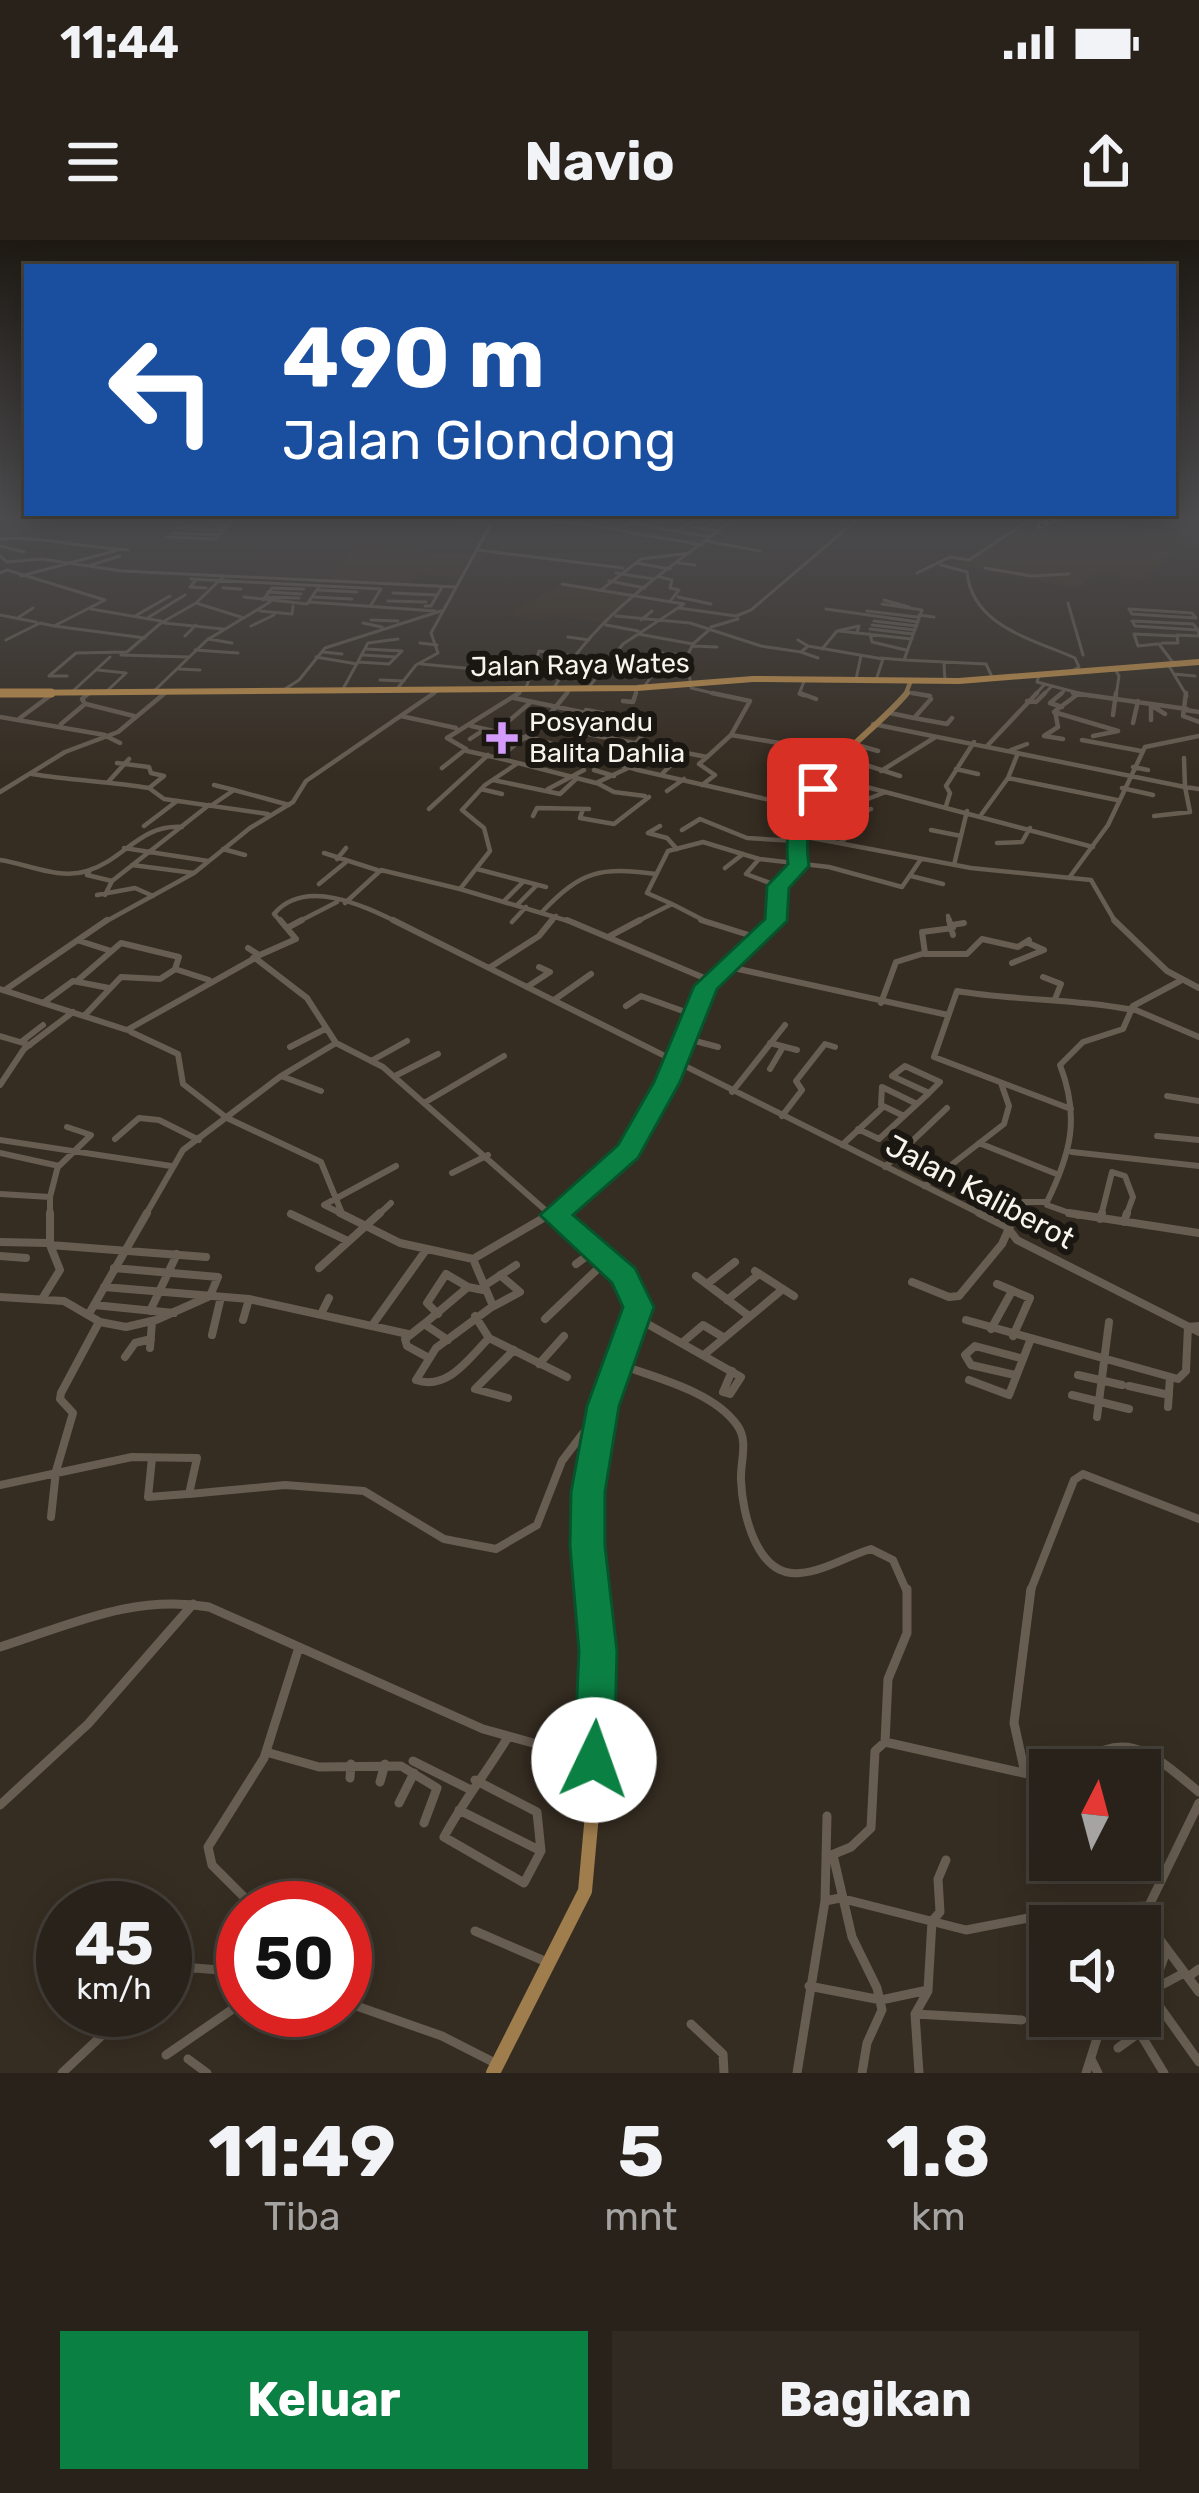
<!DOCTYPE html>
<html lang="id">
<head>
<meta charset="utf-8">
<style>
	:root { --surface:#28221a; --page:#302a23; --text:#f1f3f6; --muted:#a5a4a2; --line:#443f39; --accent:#0b8043 }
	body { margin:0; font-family:Rubik,sans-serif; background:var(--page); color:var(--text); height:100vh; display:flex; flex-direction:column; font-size:45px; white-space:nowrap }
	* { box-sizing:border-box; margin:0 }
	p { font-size:39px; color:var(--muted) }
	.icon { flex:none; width:66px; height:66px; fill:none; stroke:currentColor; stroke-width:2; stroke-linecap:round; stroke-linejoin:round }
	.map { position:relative; height:1833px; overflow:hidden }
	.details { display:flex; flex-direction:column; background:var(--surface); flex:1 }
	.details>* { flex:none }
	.top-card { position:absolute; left:24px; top:24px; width:1152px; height:252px; border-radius:0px; box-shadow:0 6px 30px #0003,0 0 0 3px var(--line); background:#1a4fa0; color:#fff; overflow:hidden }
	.needle { width:78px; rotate:6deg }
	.buttons { position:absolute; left:1029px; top:1509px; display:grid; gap:24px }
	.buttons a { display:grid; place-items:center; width:132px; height:132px; border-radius:0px; background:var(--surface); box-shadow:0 6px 30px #0003,0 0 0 3px var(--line); font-size:60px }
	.speed { position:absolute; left:36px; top:1641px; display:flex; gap:24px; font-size:60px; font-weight:700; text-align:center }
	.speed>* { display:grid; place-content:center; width:156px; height:156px; border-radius:50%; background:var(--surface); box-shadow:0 6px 30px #0003,0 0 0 3px var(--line); line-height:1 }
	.speed small { font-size:30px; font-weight:400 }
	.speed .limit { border:18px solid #d22; background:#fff; color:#111 }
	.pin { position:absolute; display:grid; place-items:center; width:102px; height:102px; color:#fff; margin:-51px; border-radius:24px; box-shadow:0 6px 18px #0006 }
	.me { position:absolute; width:132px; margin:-66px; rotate:3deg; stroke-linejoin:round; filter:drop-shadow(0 0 9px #0008) }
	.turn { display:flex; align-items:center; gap:42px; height:252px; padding:0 60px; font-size:54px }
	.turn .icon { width:156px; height:156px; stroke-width:2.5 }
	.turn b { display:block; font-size:84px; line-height:102px }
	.eta { display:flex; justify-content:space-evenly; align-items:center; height:204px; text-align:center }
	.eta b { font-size:72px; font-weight:700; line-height:84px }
	.action { display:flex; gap:24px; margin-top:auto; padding:24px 60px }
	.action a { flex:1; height:138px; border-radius:0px; background:var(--accent); color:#fff; font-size:48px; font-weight:700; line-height:138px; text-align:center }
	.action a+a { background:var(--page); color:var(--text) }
	.status { display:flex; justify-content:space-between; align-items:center; height:84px; padding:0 60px; background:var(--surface); direction:ltr }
	.status svg { height:33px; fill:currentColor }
	header { display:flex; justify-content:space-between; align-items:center; height:156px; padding:0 60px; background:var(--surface); font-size:54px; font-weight:700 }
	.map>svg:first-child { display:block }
	.built { fill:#3e3120 }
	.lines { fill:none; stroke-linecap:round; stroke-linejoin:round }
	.minor-far4 { stroke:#675d51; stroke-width:3 }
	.minor-far3 { stroke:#675d51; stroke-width:4.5 }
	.minor-far2 { stroke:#675d51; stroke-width:6 }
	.minor-far1 { stroke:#675d51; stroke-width:8 }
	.minor { stroke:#675d51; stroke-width:9 }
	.major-far4 { stroke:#9f7d4d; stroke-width:4.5 }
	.major-far3 { stroke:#9f7d4d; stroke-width:6 }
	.major-far2 { stroke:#9f7d4d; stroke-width:9 }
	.major-far1 { stroke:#9f7d4d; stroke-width:10 }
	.major { stroke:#9f7d4d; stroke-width:14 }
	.highway-far1 { stroke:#c5924b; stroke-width:6 }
	.highway { stroke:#c5924b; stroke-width:9 }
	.rail-casing { stroke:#b2aca3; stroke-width:6 }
	.rail { stroke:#1a1611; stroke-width:3; stroke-dasharray:4.5; stroke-linecap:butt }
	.route { fill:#0b8043; stroke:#07532c; stroke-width:3 }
	.poi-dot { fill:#d39cfc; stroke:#1a1611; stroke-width:4.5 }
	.labels { text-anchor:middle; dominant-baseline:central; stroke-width:12; stroke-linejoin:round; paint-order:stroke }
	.far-street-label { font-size:27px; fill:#f8f3eb; stroke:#1a1611 }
	.far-poi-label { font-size:27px; fill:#f8f3eb; stroke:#1a1611; text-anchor:start }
	.street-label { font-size:30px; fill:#f8f3eb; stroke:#1a1611 }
</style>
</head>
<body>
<div class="status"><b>11:44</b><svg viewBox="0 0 49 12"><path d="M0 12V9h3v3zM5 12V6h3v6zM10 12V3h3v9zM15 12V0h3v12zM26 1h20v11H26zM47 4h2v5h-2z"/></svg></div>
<header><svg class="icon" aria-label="menu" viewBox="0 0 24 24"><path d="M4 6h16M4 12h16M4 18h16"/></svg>Navio<svg class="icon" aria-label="share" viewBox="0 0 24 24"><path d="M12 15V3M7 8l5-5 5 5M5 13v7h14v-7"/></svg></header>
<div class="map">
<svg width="1199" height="1833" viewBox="0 0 1199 1833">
	<rect width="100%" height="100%" fill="#362d22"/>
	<path class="built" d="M1066 277H1082L1190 298 1142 340 1098 331 1076 349 963 325 1028 282 1052 286Z
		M352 308 472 314 458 337 417 335 410 345 331 340Z
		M562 344 637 355 608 384 549 374 542 380 506 375Z"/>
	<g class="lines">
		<path class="minor-far4" d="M208 277 235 278
			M338 277 568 282 618 290 630 283 711 297
			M821 277 854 282
			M999 277 1053 283 1063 277
			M205 281 231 282
			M936 281 942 277
			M699 283 703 277
			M201 285 227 286
			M711 285 717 277
			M693 287 719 291
			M177 288 223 290
			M177 288 201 285
			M622 291 702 305
			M676 291 692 282
			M172 293 220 295
			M166 297 216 299 236 277
			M0 299C42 296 85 308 128 310
			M706 301 760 311
			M0 306 24 312
			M477 310 623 328
			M0 316 7 322 41 319 122 331 456 347
			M636 323 670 329
			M678 323 695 325
			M91 325 120 316
			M941 325 967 332C972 386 1032 399 1075 418L1079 427 1072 431
			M985 328 1031 336 1069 334
			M0 333 7 330 105 360 54 386 40 383 6 400
			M616 333 654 339
			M917 333 950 317 969 320 1029 280
			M21 336 118 310
			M660 337 672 340 670 348 679 350 671 360
			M191 339 381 349 371 365
			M196 340 190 347 206 348
			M609 341 645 348
			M562 344 684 364 623 404 589 447
			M223 348 241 349
			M318 350 357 352
			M601 350 641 319 690 313
			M268 352 301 354
			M393 353 437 355
			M244 357 307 364 320 345
			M265 357 299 358
			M313 357 352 359
			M678 357 711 364
			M263 360 272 348 304 349
			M884 360 909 367
			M388 361 426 362
			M309 362 435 371
			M196 363 244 378
			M1068 363 1083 415
			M882 364 922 370 904 420 986 424 993 439
			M425 366H431L442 347
			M679 368 736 376 751 370 860 277
			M91 369 161 381
			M826 369 918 382
			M1129 369 1192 373 1196 378 1132 374Z
			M260 371 292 374 293 366
			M867 371 917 377
			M0 375 36 382
			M919 375 934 377
			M135 376 170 356
			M616 376 690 383 761 406 801 412 808 406
			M19 377 33 368
			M149 377 185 355
			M371 380 398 381
			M641 380 652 371
			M874 381 917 386
			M1132 381 1193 384 1198 390 1135 386Z
			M164 383 223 389
			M363 383 382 387
			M606 385 638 391
			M872 385 915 390
			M54 386 145 398
			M251 386 274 375
			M711 387 738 379
			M870 389 913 394
			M1198 390 1199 395
			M839 391 912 399
			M638 394 693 404
			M870 394 872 402 906 410
			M185 396 196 385
			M568 397 589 400
			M208 399 232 403
			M798 400 808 406 883 419 876 440
			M420 403 437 405
			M1162 403H1178L1177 395 1199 396
			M1157 404 1138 406 1134 394 1177 396
			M1159 404 1174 424
			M693 406 717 407
			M822 409 837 391 859 386 857 393
			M195 410 238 413
			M323 412 342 414
			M801 412 818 418
			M121 415 189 417
			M363 415 395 417
			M316 417 357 424
			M881 418 904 420
			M358 422 389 424 402 411 366 409
			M944 423 945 441
			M421 424 475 429
			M648 425 658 413 686 415
			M1169 426 1187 456
			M179 429 200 430
			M681 429 693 404 709 390
			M1115 429 1119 436 1116 456
			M98 430 126 433
			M1174 434 1195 436
			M1039 435 1037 442 1090 456
			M49 436 76 413 127 412 161 383 196 363 224 336
			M49 436H67
			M856 439 861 416
			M380 440 404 441
			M644 447 658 427
			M554 448C595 374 671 327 737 277
			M285 449 299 440 325 408 441 371
			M343 449 368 403 398 399
			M397 449 416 425 438 413 431 393 491 284
			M155 450 207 400 270 362
			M73 451 110 417
			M107 451 126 433
			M909 452 928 456
			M86 456 91 451
			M430 456 438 450
			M514 456 526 448 539 411 689 432 691 448 725 456
			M565 456 571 448
			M635 456 637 448
			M804 456 799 454 805 439
			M1034 456 1044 445
			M1042 456 1051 447
			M1059 456 1064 451"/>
		<path class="minor-far3" d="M567 453 541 485 498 518 518 523 485 545 462 570 484 588 490 611 460 649 575 683
			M800 453 816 459
			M912 453 930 456
			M1073 453 1187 469
			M1186 453 1183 476 1199 482
			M514 458 586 473
			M623 461 633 462 636 453
			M1027 461 1036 462 1045 453
			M86 464 134 476
			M1151 465V480
			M1062 467 1050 463 1062 453
			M1154 467 1165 474
			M586 470 612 475
			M1186 470 1199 472
			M1054 472 1118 491 1093 496
			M890 473 914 478 931 459
			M1113 475 1116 453
			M401 476 456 488
			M0 477 105 495
			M20 478 51 455
			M914 478 947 484 952 478
			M1133 483 1138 461
			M61 484 85 464 82 459 89 453
			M873 484 1185 547 1184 518
			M541 485 707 517 731 495 750 461 712 453
			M471 486 526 498
			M497 491 531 462
			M636 493 643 495 637 502
			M598 495 613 481
			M731 495 840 513
			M108 497 120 503
			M529 497 638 530 805 568
			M447 498 519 453
			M470 499 485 489
			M1063 499 1044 496 1058 487 1055 471 1078 454
			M1082 500 1141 511
			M850 503 878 511
			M987 506 1037 453
			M1011 510 1027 504
			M467 511 498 518
			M841 517 900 536
			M518 523 596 543 628 528
			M631 525 650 506
			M1133 527 1148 530
			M442 528 466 509 447 498
			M956 529 978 534
			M594 530 614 536
			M881 531 934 498
			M663 533 678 518
			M32 534C73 541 109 541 149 548L164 536 151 533 149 527 117 523
			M825 536 1093 607
			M795 537 821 542
			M1008 538 1117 560
			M493 540 560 554 577 538
			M109 541 129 519
			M597 543 614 552 645 556
			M214 545 234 550
			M702 545 715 535 699 524 707 517
			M773 545 785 542 817 549
			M149 548 164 559 268 574
			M1122 548 1153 555
			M481 549 502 554
			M548 549 584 530
			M667 551 684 539
			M0 552 65 512 118 492 165 453
			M770 560 788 551 814 555
			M212 565 234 550 289 565
			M946 566 950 553 946 546 974 502
			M429 569 488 515
			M583 569 580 578 614 584 649 557
			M871 569 860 573 850 566 883 553
			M981 575 1008 538 1018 513
			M533 576 537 568 589 569
			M1154 576 1190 572 1185 547 1199 549
			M144 586 177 561
			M660 586 648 593 667 598 677 609
			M682 590 700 579 747 598 795 601
			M931 590 961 596
			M796 595 971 628 1091 640 1116 683
			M841 602 864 583
			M997 603 1022 602 1030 588
			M124 608 208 621
			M223 609 245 615
			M324 613 377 630
			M337 619 346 608
			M759 619 746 634 778 646
			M0 620C28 624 59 640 87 631 124 620 140 584 182 587
			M132 625 194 633
			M954 625 967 571
			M725 628 743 614
			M477 629 546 647
			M90 630 87 635 112 641
			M911 636 943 644
			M1069 638 1108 585 1145 507 1199 496
			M319 644 346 622
			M97 655 135 648 153 656
			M105 655 112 641 209 565
			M505 660 523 642
			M345 663 381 630 460 649
			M518 664 537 645
			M672 664 647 653 668 611 703 602 759 619 829 627 902 647 921 619
			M542 672C582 630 600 627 656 634
			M948 676 950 683
			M512 682 526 667
			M103 683 194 633 250 588 293 562 306 541 434 453
			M282 683 274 674C305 637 364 666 399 683
			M296 683 337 662
			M550 683 556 676
			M634 683 672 664 709 683"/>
		<path class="minor-far2" d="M393 680 985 976
			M567 680 709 740
			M701 680 755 697
			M949 680 953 695
			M1114 680 1167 731 1199 748
			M952 685 964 683
			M287 688 302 680
			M610 696 640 680
			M80 701 111 711
			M248 708 259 715
			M924 714H967L982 699 1018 707 1029 700
			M253 718 296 699 280 680
			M1012 723 1044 710 1026 702
			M729 727 948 775
			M489 728 539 696 552 680
			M1043 737 1061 744 1055 759
			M77 741 121 703 179 717 175 729 209 740
			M527 747 550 732 539 727
			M0 749 127 790 255 718 307 758 336 803 383 827 552 976
			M5 750 107 680
			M554 760 591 734
			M43 763 73 741 109 748
			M881 763 896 722 925 713 922 692 953 688
			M626 766 641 756 694 775
			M1131 768 1199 797
			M84 776 121 737 160 739 174 730
			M131 792 178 814 183 844 227 878 321 922 341 971
			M0 796 30 805
			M684 798 718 807
			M21 802 43 785
			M770 803 797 810
			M290 807 325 789
			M371 821 407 801
			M905 826 940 842 929 853 892 836Z
			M770 829 783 807
			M281 836 321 851
			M395 836 438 814
			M0 845 24 809 73 772
			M732 852 785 785
			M1167 856 1199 861
			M424 863 504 816
			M1071 869 934 817 957 751C1015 761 1071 758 1128 769
			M782 876 802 850 796 841 825 804 835 807
			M904 876 929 853
			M858 889 879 899 904 876 881 865 882 847 917 864
			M1157 896 1199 900
			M115 899 139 878 159 880 199 900
			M0 900 171 926
			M979 903 1059 935
			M842 905 883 867
			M1072 912 1199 926
			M0 913 59 926 91 895 67 887
			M885 927 947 868
			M452 933 488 915
			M924 946 1004 884 1009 866 1001 843
			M0 954 50 957V976
			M50 957 58 926
			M1047 965 1078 976
			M291 974 295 976
			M145 976 183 910 281 836 336 803
			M346 976 324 965 396 926
			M377 976 391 963
			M1015 976 1021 962H1047C1071 913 1080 877 1060 825L1083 802 1123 789 1133 766 1180 741
			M1101 976 1112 932 1125 936 1133 957 1126 976"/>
		<path class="minor-far1" d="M50 973V1005L206 1017
			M340 973 400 1003 473 1019 552 973
			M979 973 1007 987 1017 1000 1199 1092
			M1069 973 1199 993
			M291 974 346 1000
			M1100 979 1102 973
			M1124 982 1127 973
			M0 1002 47 1003
			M0 1016 26 1018
			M473 1019 493 1066 436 1108 416 1140C448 1151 469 1118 489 1098
			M576 1024 595 1010
			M319 1028 380 973
			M755 1031 794 1056
			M696 1036 749 1076
			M912 1042 949 1057 959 1056 1002 1004 1016 973
			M487 1044 516 1025
			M707 1044 735 1022
			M997 1044 1030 1058 1013 1096
			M104 1047 249 1059 408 1094
			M0 1057 64 1061 100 1082 126 1087 156 1080 210 1056 218 1037 114 1028
			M42 1059 60 1030 50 1005
			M727 1060 759 1034
			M94 1065 174 1073
			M494 1066 520 1052 500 1035
			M150 1071 177 1014
			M90 1072 147 973
			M321 1074 329 1058
			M438 1074 427 1063 446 1034 468 1047
			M475 1076 489 1098 567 1137
			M637 1078 741 1137 730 1154 723 1152
			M545 1079 607 1020
			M243 1080 249 1059
			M966 1080 1178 1139 1186 1131 1188 1087 1199 1086
			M373 1084 426 1010
			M424 1084 468 1047 483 1050
			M991 1089 1012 1051
			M212 1095 221 1057
			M683 1102 703 1085 723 1097
			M150 1108 152 1082
			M705 1114 783 1049
			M125 1117 135 1103 151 1099
			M429 1118 407 1106 405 1099 424 1084 448 1100
			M539 1124 564 1096
			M621 1125C657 1138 714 1152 737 1185 749 1201 740 1222 741 1240 742 1273 757 1338 800 1333 825 1331 847 1316 871 1309L893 1320 907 1352
			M1015 1135 971 1125 965 1115 975 1106 1020 1118
			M1078 1135 1122 1145
			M969 1140 1009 1155 1030 1101
			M1129 1146 1169 1155
			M723 1152 732 1131
			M1072 1155 1129 1169
			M508 1158 475 1149 514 1110
			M1168 1167 1170 1137
			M1097 1177 1109 1082
			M152 1218 148 1257 187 1254
			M0 1245 132 1217 197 1218 189 1254 285 1245 364 1251 444 1299 496 1309 537 1285 562 1221 603 1167
			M51 1277 56 1231 73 1173 60 1159 61 1153 99 1082
			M1030 1352 1074 1240 1083 1234 1199 1279"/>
		<path class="minor" d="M0 1407C70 1385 133 1354 209 1367L483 1489 594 1520
			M885 1502 888 1439 907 1393V1349
			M266 1512 319 1527 401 1526 437 1548 424 1583
			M413 1521 469 1549
			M1069 1530C1127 1486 1150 1512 1199 1552
			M1025 1533 1014 1483 1031 1349
			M350 1538 351 1524
			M475 1540 537 1572 541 1611
			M380 1542 385 1524
			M399 1563 414 1533
			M0 1565 88 1484 193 1364
			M459 1570 541 1611 524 1643 444 1597C463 1561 487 1532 508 1497
			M833 1615 852 1697 877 1748 882 1770 867 1803 862 1833
			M829 1616 851 1607 871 1588 875 1511 885 1502 1050 1539
			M825 1661 840 1658 966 1690 1075 1669 1148 1666
			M255 1668 212 1625 208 1607 264 1518 299 1407
			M1143 1677 1199 1752
			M1139 1686 1199 1563
			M475 1691 549 1723
			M165 1734 195 1728 243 1732
			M1188 1737 1199 1729
			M809 1746 881 1760 928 1750 932 1681 940 1672 938 1639 946 1620
			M1154 1749 1184 1733
			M1150 1753 1199 1822
			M345 1762 442 1796 497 1824
			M915 1774 928 1751
			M691 1784 723 1814 724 1833
			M1138 1790 1164 1833
			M1118 1808 1136 1795 1167 1709
			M166 1815 243 1762
			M188 1819 207 1833
			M1091 1819 1098 1833
			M62 1833 129 1770
			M797 1833 825 1661 827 1576
			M919 1833 915 1774 1022 1780
			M1086 1833 1104 1776"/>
		<path class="major-far4" d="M905 456 911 440"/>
		<path class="major-far3" d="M773 683 778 646 799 625C785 542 862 506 907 453"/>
		<path class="major-far2" d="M555 976 628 911 667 842 706 746 776 680"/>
		<path class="major-far1" d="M557 973 624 1036 638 1067C603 1166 581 1245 592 1352"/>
		<path class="major" d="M493 1833 585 1651 595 1541 598 1411 591 1349"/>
		<path class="highway-far1" d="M0 453 637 448 753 439 959 441 1199 422"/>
		<path class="highway" d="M0 453H51"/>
		<defs>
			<path id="rail" d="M1040 286 1057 277"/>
		</defs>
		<use href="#rail" class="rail-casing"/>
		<use href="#rail" class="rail"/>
	</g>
	<linearGradient id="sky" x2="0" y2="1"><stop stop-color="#1e1913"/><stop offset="0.52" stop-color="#4c4c4f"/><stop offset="1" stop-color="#4c4c4f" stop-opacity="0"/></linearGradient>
	<rect width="1199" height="533" fill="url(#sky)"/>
	<path class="route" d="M811 545 827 549C810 576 804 593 809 626L789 648 787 681 717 749 680 842 638 918 573 975 635 1028 654 1067 619 1166 605 1252V1306L617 1411 614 1520 608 1535 594 1540 580 1535 574 1520 579 1411 570 1306 571 1252 587 1166 623 1067 612 1043 540 975 618 905 654 842 694 746 765 679 767 646 788 624C784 591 792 572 811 545Z"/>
	<path class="poi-dot" d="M496 480h12v12h12v12h-12v12h-12v-12h-12v-12h12z"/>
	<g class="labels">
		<g class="far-street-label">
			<text transform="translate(580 425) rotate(-1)">Jalan Raya Wates</text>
		</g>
		<g class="far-poi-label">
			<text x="529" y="482">Posyandu<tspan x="529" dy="31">Balita Dahlia</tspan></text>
		</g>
		<g class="street-label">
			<text transform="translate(980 952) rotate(28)">Jalan Kaliberot</text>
		</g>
	</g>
</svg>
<div class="buttons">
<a><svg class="needle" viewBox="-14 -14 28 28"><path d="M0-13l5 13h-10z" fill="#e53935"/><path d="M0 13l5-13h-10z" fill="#a5a4a2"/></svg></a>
<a><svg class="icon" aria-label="sound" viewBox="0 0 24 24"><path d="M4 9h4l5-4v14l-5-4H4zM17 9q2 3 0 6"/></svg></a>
</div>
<div class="speed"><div>45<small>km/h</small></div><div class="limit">50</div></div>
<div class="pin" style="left:818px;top:549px;background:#d93025"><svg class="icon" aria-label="arrive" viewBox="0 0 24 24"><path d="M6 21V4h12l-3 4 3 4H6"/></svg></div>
<svg class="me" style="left:594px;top:1520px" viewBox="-20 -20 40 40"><circle r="19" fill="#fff"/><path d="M0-13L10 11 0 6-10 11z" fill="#0b8043"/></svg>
<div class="top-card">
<div class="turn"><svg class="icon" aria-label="left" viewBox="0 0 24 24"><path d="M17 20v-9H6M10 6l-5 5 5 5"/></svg><div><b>490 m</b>Jalan Glondong</div></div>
</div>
</div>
<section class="details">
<div class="eta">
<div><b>11:49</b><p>Tiba</p></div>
<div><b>5</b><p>mnt</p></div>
<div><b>1.8</b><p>km</p></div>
</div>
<div class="action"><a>Keluar</a><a>Bagikan</a></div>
</section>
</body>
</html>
